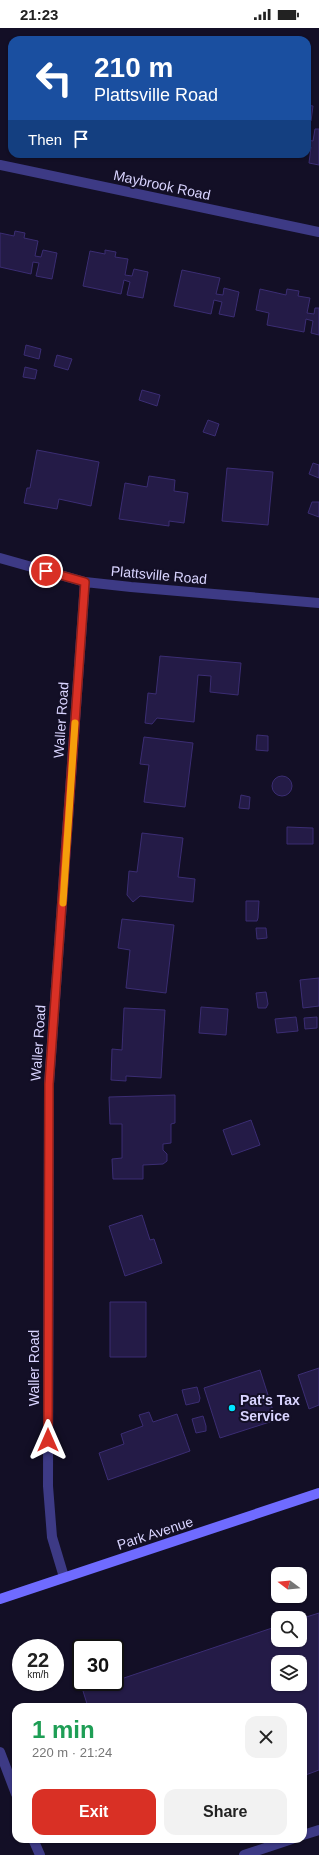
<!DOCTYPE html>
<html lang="en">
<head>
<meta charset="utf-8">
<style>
	:root { --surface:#fff; --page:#f2f2f2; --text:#222; --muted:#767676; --accent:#d93025 }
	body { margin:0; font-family:Helvetica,sans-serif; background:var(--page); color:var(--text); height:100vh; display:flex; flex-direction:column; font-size:15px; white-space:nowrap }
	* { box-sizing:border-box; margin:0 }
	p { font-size:13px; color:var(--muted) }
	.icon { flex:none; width:22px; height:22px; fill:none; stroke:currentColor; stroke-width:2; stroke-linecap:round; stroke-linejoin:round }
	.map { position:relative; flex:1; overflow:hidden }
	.panel { position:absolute; left:12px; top:1675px; width:295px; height:140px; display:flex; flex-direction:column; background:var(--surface); border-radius:12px; box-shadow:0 1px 3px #0004 }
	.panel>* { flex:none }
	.top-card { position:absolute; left:8px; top:8px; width:303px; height:122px; border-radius:12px; box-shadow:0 1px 3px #0004; background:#1a4fa0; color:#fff; overflow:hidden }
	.needle { width:26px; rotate:286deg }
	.fabs { position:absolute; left:271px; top:1539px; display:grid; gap:8px }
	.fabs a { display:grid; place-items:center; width:36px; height:36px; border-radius:8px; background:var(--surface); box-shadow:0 1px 3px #0004; font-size:20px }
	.speed { position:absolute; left:12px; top:1611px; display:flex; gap:8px; font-size:20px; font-weight:700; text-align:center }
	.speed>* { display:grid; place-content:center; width:52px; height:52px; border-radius:50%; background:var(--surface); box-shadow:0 1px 3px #0004; line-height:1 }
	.speed small { font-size:10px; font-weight:400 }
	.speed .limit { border:2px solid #111; border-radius:6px; background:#fff; color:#111 }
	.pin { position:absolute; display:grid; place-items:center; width:34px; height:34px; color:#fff; margin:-17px; border:2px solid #fff; border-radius:50%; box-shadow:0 1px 4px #0007 }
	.me { position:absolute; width:44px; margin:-22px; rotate:0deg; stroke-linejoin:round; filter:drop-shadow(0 0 3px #0008) }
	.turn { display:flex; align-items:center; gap:14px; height:84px; padding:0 20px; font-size:18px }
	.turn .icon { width:52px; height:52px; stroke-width:2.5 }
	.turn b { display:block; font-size:28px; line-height:34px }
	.then { display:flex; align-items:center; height:38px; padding:0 20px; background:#0003; gap:8px; font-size:15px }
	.round { display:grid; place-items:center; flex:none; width:42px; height:42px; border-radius:12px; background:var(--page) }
	.summary { display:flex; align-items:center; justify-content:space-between; height:68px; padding:0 20px }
	h1 { font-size:24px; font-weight:700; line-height:30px; color:#1e9e55 }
	.button { display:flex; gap:8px; margin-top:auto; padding:8px 20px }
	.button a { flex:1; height:46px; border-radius:12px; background:var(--accent); color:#fff; font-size:16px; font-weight:700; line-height:46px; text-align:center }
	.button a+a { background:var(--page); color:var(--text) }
	.status { display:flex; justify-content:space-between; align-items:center; height:28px; padding:0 20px; background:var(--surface); direction:ltr }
	.status svg { height:11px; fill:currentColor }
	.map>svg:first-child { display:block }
	.building { fill:#241b47; stroke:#3b2d73; fill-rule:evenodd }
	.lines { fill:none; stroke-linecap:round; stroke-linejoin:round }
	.lane { stroke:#3d3a85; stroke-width:10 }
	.street { stroke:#3d3a85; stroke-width:10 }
	.secondary { stroke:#6f6bff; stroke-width:10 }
	.route-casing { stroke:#8d1f18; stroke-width:10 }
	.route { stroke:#d93025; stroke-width:7 }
	.slow { stroke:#f59e0b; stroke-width:7 }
	.poi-dot { fill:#00e5ff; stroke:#130f26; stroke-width:1.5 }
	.labels { text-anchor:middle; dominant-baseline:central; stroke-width:4; stroke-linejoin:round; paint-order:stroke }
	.street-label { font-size:14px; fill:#d9d4ff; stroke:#130f26 }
	.poi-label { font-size:14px; font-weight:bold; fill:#d9d4ff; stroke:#130f26; text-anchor:start }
</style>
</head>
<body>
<div class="status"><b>21:23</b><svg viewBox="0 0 49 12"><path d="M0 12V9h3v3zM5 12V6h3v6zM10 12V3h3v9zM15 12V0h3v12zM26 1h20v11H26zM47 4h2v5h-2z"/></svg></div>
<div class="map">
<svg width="319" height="1827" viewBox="0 0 319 1827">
	<rect width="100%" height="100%" fill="#130f26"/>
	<path class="building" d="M307 77 313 78 311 93H307L310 96 307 112 313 113 315 101H319V137L309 135 311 119 307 120Z
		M15 203 25 205 24 210 38 213 35 228 41 229 43 222 57 225 52 251 36 248 39 235 33 234 31 246 0 239V205L14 208Z
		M105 222 116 224 115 229 128 231 125 247 132 248 134 241 148 244 143 270 127 267 130 254 124 252 121 266 83 258 90 223 105 226Z
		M182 242 220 250 216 266 223 267 224 260 239 264 234 289 219 286 222 274 214 272 211 286 174 278Z
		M260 261 286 267 287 261 299 263 298 268 310 270 307 285 314 286 315 280H319V307L311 305 313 293 306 291 304 304 267 297 269 285 256 282Z
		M26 317 41 321 39 331 24 327Z
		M57 327 72 331 68 342 54 338Z
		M25 339 37 342 35 351 23 349Z
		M142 362 160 367 157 378 139 372Z
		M208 392 219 396 215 408 203 404Z
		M37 422 99 434 91 478 59 471 57 481 24 475 27 460H30Z
		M313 435 319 437V450L309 446Z
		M227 440 273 444 268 497 222 493Z
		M149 448 175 452 174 463 188 465 184 495 169 493V498L119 491 125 455 147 459Z
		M312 474H319V489L308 485Z
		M160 628 241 635 238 667 210 664 211 648 198 647 194 694 157 690 152 696 145 695 148 665 156 666Z
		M257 707 268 708V723L256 722Z
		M144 709 193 715 185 779 144 774 149 737 140 736Z
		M272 758a10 10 0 1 1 20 0a10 10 0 1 1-20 0Z
		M241 767 250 769 249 781 239 780Z
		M287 799 313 800V816H287Z
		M142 805 183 810 178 849 195 851 193 874 140 868 133 874 127 867 129 843 137 844Z
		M246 873H259L258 890 257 893H246Z
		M122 891 174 897 166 965 126 960 130 922 118 920Z
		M256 900H266L267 910 257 911Z
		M319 950V978L303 980 300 952Z
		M266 964 268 976 266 980H258L256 965Z
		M201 979 228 981 226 1007 199 1005Z
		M124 980 165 982 161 1050 126 1048V1053L111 1052 112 1021 122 1022Z
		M296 989 298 1003 277 1005 275 991Z
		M317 989V1000L305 1001 304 990Z
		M175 1067V1095L171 1096V1115L163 1116V1122L167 1126V1133L163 1136 143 1137V1151H113L112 1131 122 1130V1096H110L109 1069Z
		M251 1092 260 1117 232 1127 223 1102Z
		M142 1187 150 1212 154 1211 162 1235 125 1248 109 1198Z
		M110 1274H146V1329H110Z
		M319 1340V1377L309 1381 298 1347Z
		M260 1342 276 1392 220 1410 204 1360Z
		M197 1359 200 1370 199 1374 186 1377 182 1362Z
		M149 1384 153 1394 177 1386 190 1423 108 1452 99 1425 124 1416 121 1406 143 1398 139 1387Z
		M203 1388 206 1398V1403L196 1405 192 1391Z
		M319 1585V1742L303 1748V1679H88L83 1663 115 1654V1653L278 1598V1612H300V1591ZM278 1634H300V1656H278Z"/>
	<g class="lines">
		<path class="lane" d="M0 1724 16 1766
			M303 1807 319 1802
			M33 1811 40 1827
			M244 1827 292 1811"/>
		<path class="street" d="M0 137 319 204
			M0 530 85 554 131 559 319 575
			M64 1549 52 1509 48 1458 49 1056 85 554"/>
		<path class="secondary" d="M0 1571 319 1465"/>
	</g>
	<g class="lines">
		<defs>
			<path id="route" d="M46 543 85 554 49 1056 48 1412"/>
		</defs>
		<use href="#route" class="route-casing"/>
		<use href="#route" class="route"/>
		<path class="slow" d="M63 875 75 695"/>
	</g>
	<circle class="poi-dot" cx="232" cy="1380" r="4"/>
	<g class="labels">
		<g class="street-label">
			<text transform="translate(162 157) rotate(12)">Maybrook Road</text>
			<text transform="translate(159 547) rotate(5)">Plattsville Road</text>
			<text transform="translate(61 692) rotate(-86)">Waller Road</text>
			<text transform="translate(38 1015) rotate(-86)">Waller Road</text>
			<text transform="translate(34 1340) rotate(-90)">Waller Road</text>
			<text transform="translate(155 1505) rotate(-18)">Park Avenue</text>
		</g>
		<g class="poi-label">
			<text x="240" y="1372">Pat's Tax<tspan x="240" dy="16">Service</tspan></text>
		</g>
	</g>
</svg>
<div class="fabs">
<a><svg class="needle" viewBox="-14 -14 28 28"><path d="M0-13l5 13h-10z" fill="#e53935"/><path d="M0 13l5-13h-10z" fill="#767676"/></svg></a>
<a><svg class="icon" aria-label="search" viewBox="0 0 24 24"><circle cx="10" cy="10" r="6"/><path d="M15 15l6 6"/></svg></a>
<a><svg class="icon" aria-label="layers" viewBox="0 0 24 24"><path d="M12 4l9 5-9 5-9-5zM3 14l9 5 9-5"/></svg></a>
</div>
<div class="speed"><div>22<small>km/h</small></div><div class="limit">30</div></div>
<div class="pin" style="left:46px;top:543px;background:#d93025"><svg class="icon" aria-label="arrive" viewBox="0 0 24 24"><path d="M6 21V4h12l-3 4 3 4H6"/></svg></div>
<svg class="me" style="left:48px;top:1412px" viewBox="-20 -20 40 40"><path d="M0-17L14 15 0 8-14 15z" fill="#d93025" stroke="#fff" stroke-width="4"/></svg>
<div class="top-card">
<div class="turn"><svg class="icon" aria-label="left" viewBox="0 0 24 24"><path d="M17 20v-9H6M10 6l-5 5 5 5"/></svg><div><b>210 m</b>Plattsville Road</div></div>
<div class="then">Then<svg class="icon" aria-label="arrive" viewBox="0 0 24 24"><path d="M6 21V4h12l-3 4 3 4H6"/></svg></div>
</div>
<section class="panel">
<div class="summary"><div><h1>1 min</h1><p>220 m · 21:24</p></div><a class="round"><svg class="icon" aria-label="close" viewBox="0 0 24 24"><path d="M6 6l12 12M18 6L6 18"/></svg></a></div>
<div class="button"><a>Exit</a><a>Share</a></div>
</section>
</div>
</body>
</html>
